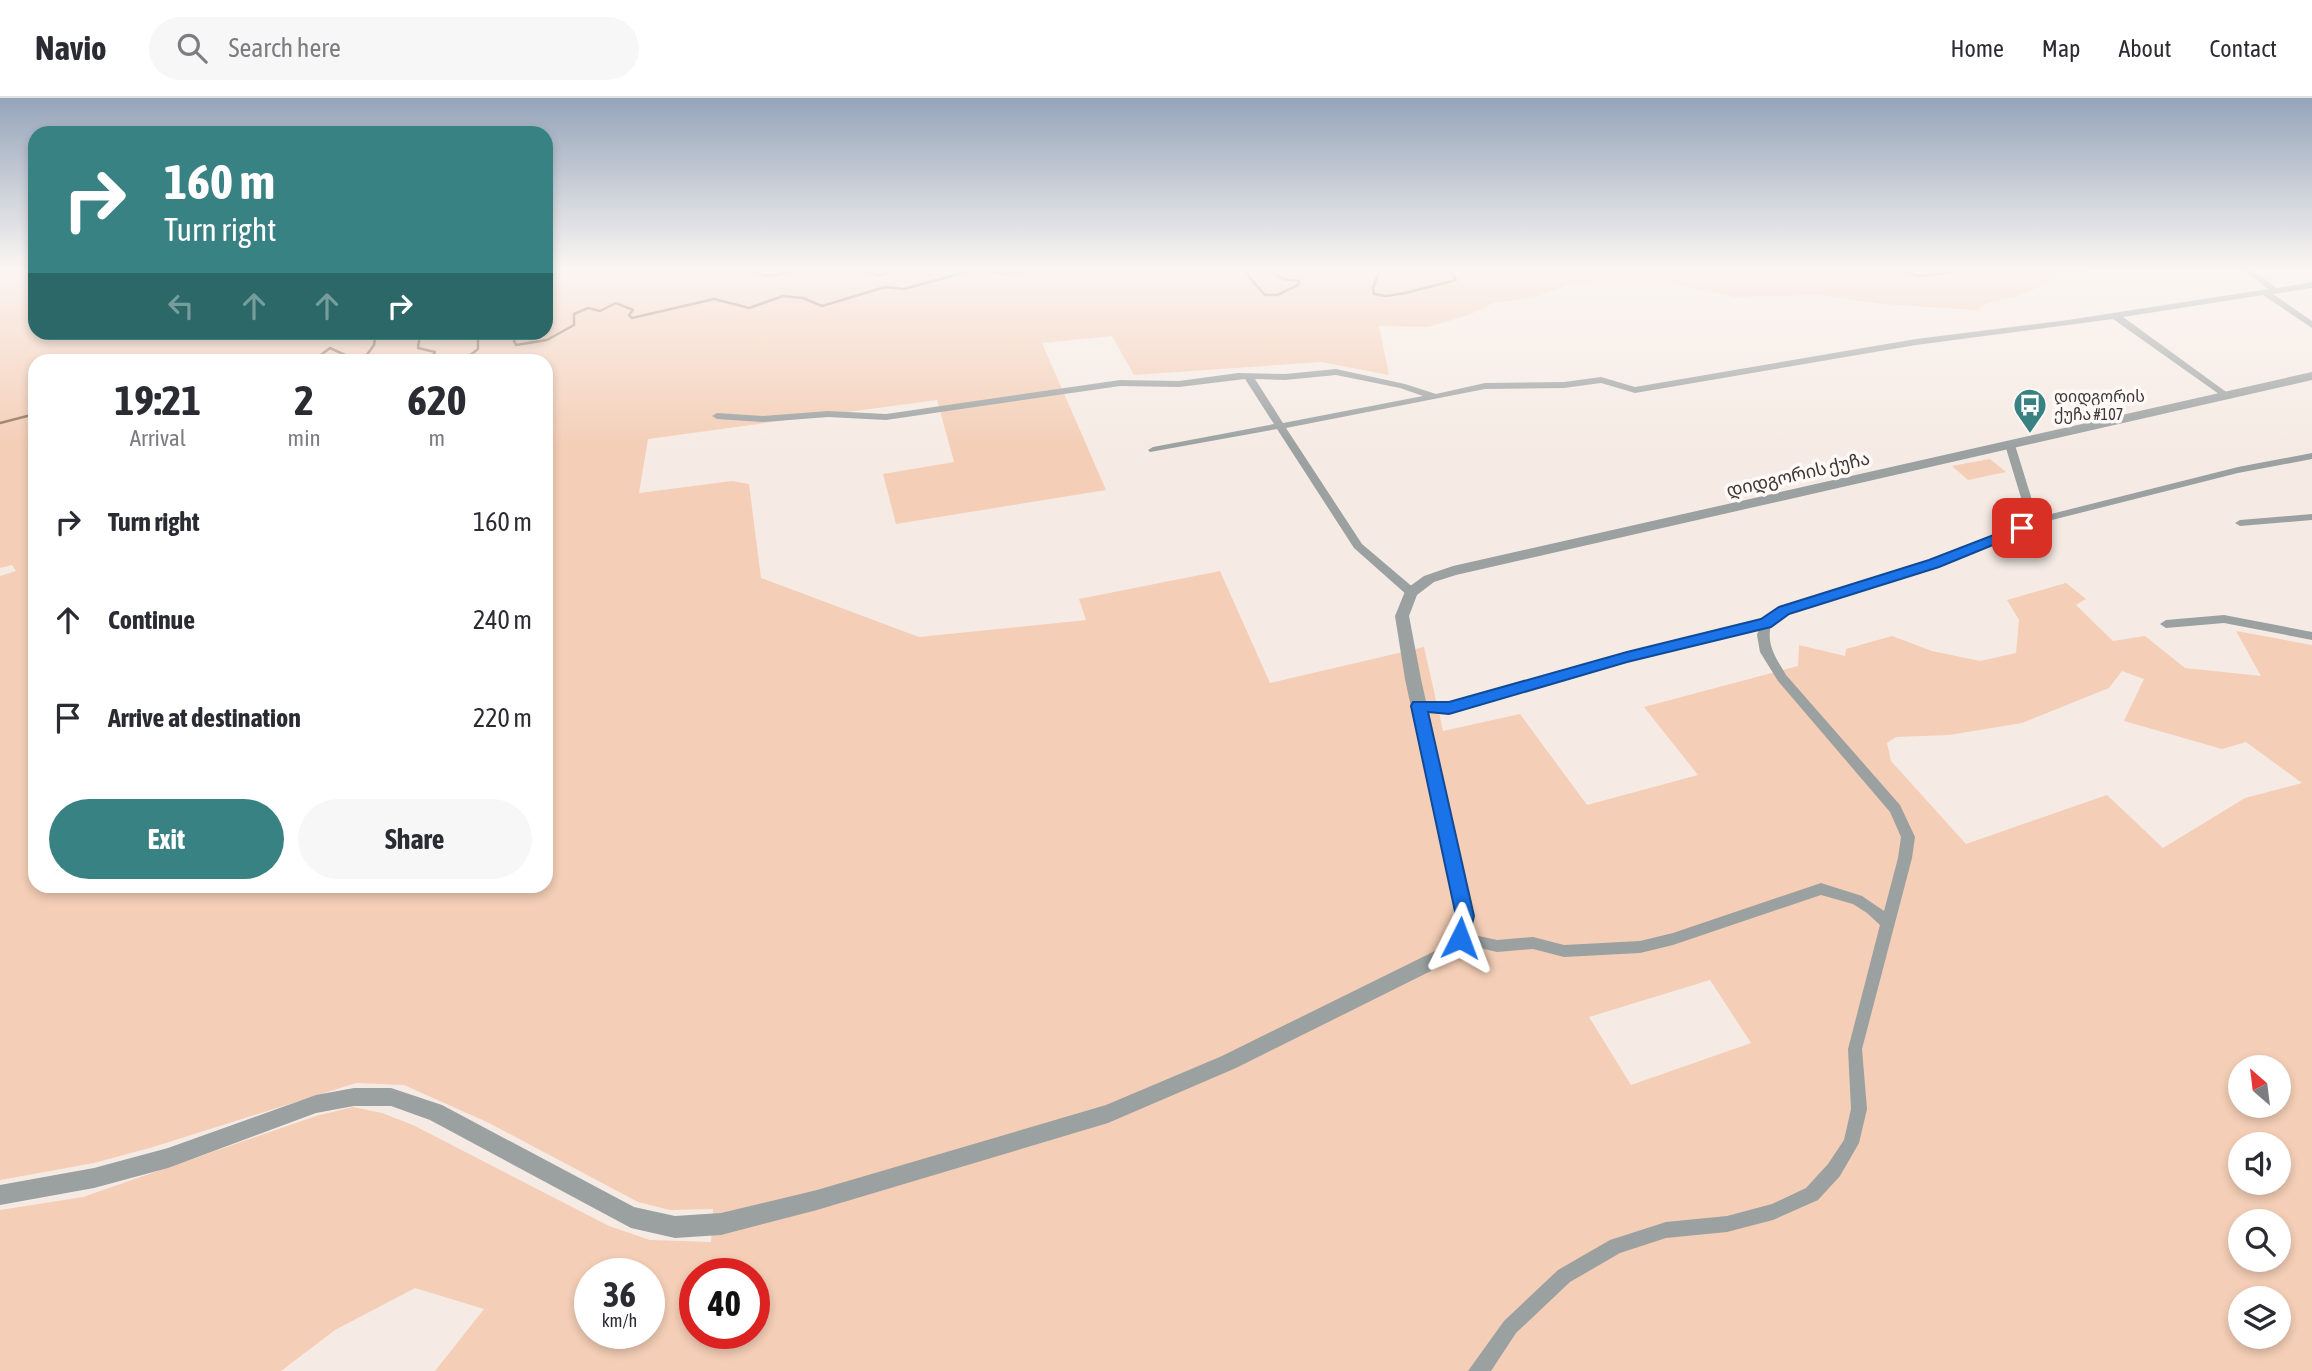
<!DOCTYPE html>
<html lang="en">
<head>
<meta charset="utf-8">
<style>
	:root { --surface:#fff; --page:#f7f7f7; --text:#2b2b33; --muted:#7c7c81; --line:#e1e1e2; --accent:#398283 }
	body { margin:0; font-family:"Asap Condensed","Noto Sans Georgian",sans-serif; background:var(--page); color:var(--text); height:100vh; display:flex; flex-direction:column; font-size:26px; white-space:nowrap }
	* { box-sizing:border-box; margin:0 }
	p { font-size:23px; color:var(--muted) }
	.icon { flex:none; width:38px; height:38px; fill:none; stroke:currentColor; stroke-width:2; stroke-linecap:round; stroke-linejoin:round }
	.map { position:relative; flex:1; overflow:hidden }
	.details { position:absolute; left:28px; top:256px; width:525px; height:539px; display:flex; flex-direction:column; background:var(--surface); border-radius:21px; box-shadow:0 4px 10px #0003 }
	.details>* { flex:none }
	.banner { position:absolute; left:28px; top:28px; width:525px; height:214px; border-radius:21px; box-shadow:0 4px 10px #0003; background:#398283; color:#fff; overflow:hidden }
	.needle { width:46px; rotate:332deg }
	.tools { position:absolute; left:2228px; top:957px; display:grid; gap:14px }
	.tools a { display:grid; place-items:center; width:63px; height:63px; border-radius:50%; background:var(--surface); box-shadow:0 4px 10px #0003; font-size:35px }
	.speed { position:absolute; left:574px; top:1160px; display:flex; gap:14px; font-size:35px; font-weight:700; text-align:center }
	.speed>* { display:grid; place-content:center; width:91px; height:91px; border-radius:50%; background:var(--surface); box-shadow:0 4px 10px #0003; line-height:1 }
	.speed small { font-size:18px; font-weight:400 }
	.speed .limit { border:10px solid #d22; background:#fff; color:#111 }
	.pin { position:absolute; display:grid; place-items:center; width:60px; height:60px; color:#fff; margin:-30px; border-radius:14px; box-shadow:0 4px 10px #0006 }
	.me { position:absolute; width:77px; margin:-38px; rotate:3deg; stroke-linejoin:round; filter:drop-shadow(0 0 5px #0008) }
	.turn { display:flex; align-items:center; gap:24px; height:147px; padding:0 21px; font-size:32px }
	.turn .icon { width:91px; height:91px; stroke-width:2.5 }
	.turn b { display:block; font-size:49px; line-height:60px }
	.lanes { display:flex; align-items:center; height:66px; padding:0 21px; background:#0003; justify-content:center; gap:35px; direction:ltr }
	.lanes .off { opacity:.35 }
	.eta { display:flex; justify-content:space-evenly; align-items:center; height:119px; text-align:center }
	.eta b { font-size:42px; font-weight:700; line-height:49px }
	.action { display:flex; gap:14px; margin-top:auto; padding:14px 21px }
	.action a { flex:1; height:80px; border-radius:42px; background:var(--accent); color:#fff; font-size:28px; font-weight:700; line-height:80px; text-align:center }
	.action a+a { background:var(--page); color:var(--text) }
	ul { padding:0; list-style:none }
	li { display:flex; align-items:center; gap:21px; height:98px; padding:0 21px }
	li div { flex:1 }
	li b { display:block; font-size:26px }
	li em { font-style:normal }
	header { display:flex; align-items:center; gap:42px; box-sizing:border-box; height:98px; padding:0 35px; background:var(--surface); border-bottom:2px solid var(--line) }
	header strong { font-size:33px }
	nav { display:flex; gap:38px; margin-inline-start:auto; font-size:24px }
	.search { width:490px; height:63px; background:var(--page); display:flex; align-items:center; gap:18px; box-sizing:border-box; padding:0 24px; border-radius:38px; color:var(--muted); font-size:26px }
	.map>svg:first-child { display:block }
	.green { fill:#f4ceb6; fill-rule:evenodd }
	.lines { fill:none; stroke-linecap:round; stroke-linejoin:round }
	.stream { stroke:#947562; stroke-width:2.5 }
	.minor { fill:#9ba1a1; fill-rule:evenodd }
	.tertiary { fill:#9ba1a1; fill-rule:evenodd }
	.route { fill:#1a73e8; stroke:#114b97; stroke-width:2 }
	.labels { text-anchor:middle; dominant-baseline:central; stroke-width:7; stroke-linejoin:round; paint-order:stroke }
	.far-poi-label { font-size:16px; fill:#3e3937; stroke:#fef9f6; text-anchor:start }
	.street-label { font-size:18px; fill:#3e3937; stroke:#fef9f6 }
</style>
</head>
<body>
<header>
<strong>Navio</strong>
<div class="search"><svg class="icon" aria-label="search" viewBox="0 0 24 24"><circle cx="10" cy="10" r="6"/><path d="M15 15l6 6"/></svg>Search here</div>
<nav><a>Home</a><a>Map</a><a>About</a><a>Contact</a></nav>
</header>
<div class="map">
<svg width="2312" height="1273" viewBox="0 0 2312 1273">
	<rect width="100%" height="100%" fill="#f6ebe4"/>
	<path class="green" d="M0 171H35V234H546V171H2095L2086 175 2062 178 2019 198 1988 205 1976 212 1881 206 1819 197 1733 199 1658 182 1573 185 1534 200 1493 205 1469 217 1428 229 1379 228 1389 277 1321 264 1134 277 1112 238 1042 245 1106 392 896 426 883 376 954 364 937 302 648 341 639 395 732 383 749 386 761 480 919 539 1086 522 1079 501 1220 473 1270 585 1424 549 1443 633 1520 616 1587 707 1698 677 1644 609 1798 568 1799 547 1845 558 1846 551 1892 538 1932 553 1980 563 2016 555 2019 522 2007 502 2066 485 2086 501 2076 507 2113 543 2145 538 2185 570 2261 578 2236 533 2312 547V1273H435L484 1211 415 1190 335 1232 281 1273H0V1112L83 1099 316 1018 353 1009 382 1015 413 1027 609 1128 650 1142 711 1144 713 1111 670 1112 638 1104 489 1025 404 987 356 985 153 1049 94 1065 0 1082V478L16 473 12 467 0 470ZM35 262H546V788H35ZM2122 573 2144 581 2124 623 2222 651 2246 644 2302 685 2245 700 2163 750 2107 697 1966 746 1891 663 1887 645 1896 639 1949 637 2022 625 2109 590ZM1710 882 1751 945 1631 987 1589 919ZM2240 970H2278V1008H2240ZM2240 1046H2278V1085H2240ZM2240 1124H2278V1162H2240ZM590 1176H649V1236H590ZM695 1176H754V1236H695ZM2240 1200H2278V1239H2240Z
		M1990 361 2006 374 1968 382 1952 368Z"/>
	<g class="lines">
		<path class="stream" d="M741 171 767 178 814 171
			M854 171 880 177 896 171
			M1057 171H1068
			M1242 171 1265 197H1277L1298 187 1299 183 1283 181 1267 171
			M1374 171 1379 173 1373 190 1374 196 1386 198 1405 195 1456 182 1452 175 1445 171
			M1891 171 1919 178 1981 171
			M974 172 1008 176 1042 171
			M413 234 420 237 418 250 435 254 430 262
			M520 234 514 243 516 247 547 242 574 227V216L588 210 600 213 616 205 633 212 629 217 632 220 714 201 749 210 783 198 803 200 822 208 885 189 904 191 973 172
			M314 262 330 250 356 262
			M363 262 374 247 376 234
			M464 262 478 251V239L489 234
			M0 325 35 316"/>
		<path class="minor" d="M2242 171H2251L2277 190 2312 184V190L2273 196 2312 223V230L2263 197 2123 219 2229 296 2231 298 2226 301 2113 221 1916 247 1635 295 1601 285 1564 290 1485 291 1286 330 1362 446 1415 491 1417 494 1411 498 1407 497 1354 450 1277 331 1150 354 1148 352 1153 349 1274 326 1245 281 1179 289 1120 288 886 322 828 319 763 324 717 321 712 318 717 315 763 318 828 313 886 316 1120 282 1179 283 1238 275 1285 276 1336 271 1405 286 1436 296 1485 285 1564 284 1601 279 1635 289 1916 241 2068 222 2268 191ZM1336 277 1400 290 1423 298 1283 325 1255 281 1285 282Z
			M2010 344 2015 347 2032 402 2047 417 2238 369 2312 355V361L2238 375 2048 423 1938 468 1788 515 1771 527C1766 547 1776 560 1786 577L1900 707 1915 739 1912 760 1862 951 1867 1011 1859 1045 1840 1078 1818 1102 1773 1122 1727 1134 1666 1140 1620 1155 1570 1184 1516 1235 1491 1273H1468L1504 1223 1558 1172 1610 1142 1666 1124 1727 1118 1772 1106 1806 1090 1828 1066 1844 1042 1851 1011 1848 951 1880 827 1867 815 1853 806 1821 797 1673 847 1640 855 1564 859 1533 851 1497 854 1455 844 1453 840 1455 836 1460 834 1497 842 1533 839 1564 847 1640 843 1673 835 1821 785 1862 798 1884 813 1898 760 1901 739 1890 714 1778 583 1760 554 1757 537 1759 531 1627 563 1449 614 1419 612 1415 611 1413 608 1415 605 1449 606 1627 555 1762 522 1780 509 1930 462 2038 420 2022 403 2005 347Z
			M2312 416V422L2240 428 2235 425 2240 422Z
			M2224 517 2312 534V542L2224 525 2166 530 2160 526 2166 522Z"/>
		<path class="tertiary" d="M2312 274V282L1456 477 1434 484 1417 497 1409 518 1421 581 1474 818 1466 845 1451 863 1236 970 1108 1025 817 1112 721 1137 675 1140 631 1130 430 1022 391 1008H354L316 1015 168 1070 94 1090 0 1107V1087L94 1070 168 1050 316 997 354 990H391L442 1007 634 1109 675 1118 721 1115 817 1092 1106 1007 1222 958 1439 851 1452 837 1456 818 1405 581 1395 518 1406 491 1424 478 1453 468Z"/>
	</g>
	<linearGradient id="sky" x2="0" y2="1"><stop stop-color="#95a5ba"/><stop offset="0.49" stop-color="#fbf6f3"/><stop offset="1" stop-color="#fbf6f3" stop-opacity="0"/></linearGradient>
	<rect width="2312" height="349" fill="url(#sky)"/>
	<path class="route" d="M2022 426 2027 427V433L1939 469 1789 516 1771 529 1627 564 1449 616 1428 614 1474 818 1467 846 1460 848 1454 846 1451 840 1456 818 1411 608 1413 604H1449L1627 554 1761 521 1779 509 1929 462Z"/>
	<defs>
		<symbol id="bus-pin" viewBox="-11 -11 22 30"><path d="M0 17L-7.5 6A9.5 9.5 0 1 1 7.5 6Z" fill="#398283" stroke="#fef9f6"/><path d="M-5-6H5V4H4V6H2V4H-2V6H-4V4H-5ZM-3.5-4V0h7V-4ZM-3.5 1.2v1.5H-2V1.2ZM2 1.2v1.5H3.5V1.2Z" fill="#fff"/></symbol>
	</defs>
	<g fill-rule="evenodd">
		<use href="#bus-pin" x="2011" y="288" width="38" height="52"/>
	</g>
	<g class="labels">
		<g class="far-poi-label">
			<text x="2054" y="298">დიდგორის<tspan x="2054" dy="18">ქუჩა #107</tspan></text>
		</g>
		<g class="street-label">
			<text transform="translate(1798 376) rotate(-13)">დიდგორის ქუჩა</text>
		</g>
	</g>
</svg>
<div class="tools">
<a><svg class="needle" viewBox="-14 -14 28 28"><path d="M0-13l5 13h-10z" fill="#e53935"/><path d="M0 13l5-13h-10z" fill="#7c7c81"/></svg></a>
<a><svg class="icon" aria-label="sound" viewBox="0 0 24 24"><path d="M4 9h4l5-4v14l-5-4H4zM17 9q2 3 0 6"/></svg></a>
<a><svg class="icon" aria-label="search" viewBox="0 0 24 24"><circle cx="10" cy="10" r="6"/><path d="M15 15l6 6"/></svg></a>
<a><svg class="icon" aria-label="layers" viewBox="0 0 24 24"><path d="M12 4l9 5-9 5-9-5zM3 14l9 5 9-5"/></svg></a>
</div>
<div class="speed"><div>36<small>km/h</small></div><div class="limit">40</div></div>
<div class="pin" style="left:2022px;top:430px;background:#d93025"><svg class="icon" aria-label="arrive" viewBox="0 0 24 24"><path d="M6 21V4h12l-3 4 3 4H6"/></svg></div>
<svg class="me" style="left:1460px;top:840px" viewBox="-20 -20 40 40"><path d="M0-17L14 15 0 8-14 15z" fill="#1a73e8" stroke="#fff" stroke-width="4"/></svg>
<div class="banner">
<div class="turn"><svg class="icon" aria-label="right" viewBox="0 0 24 24"><path d="M7 20v-9h11M14 6l5 5-5 5"/></svg><div><b>160 m</b>Turn right</div></div>
<div class="lanes"><svg class="icon off" aria-label="left" viewBox="0 0 24 24"><path d="M17 20v-9H6M10 6l-5 5 5 5"/></svg><svg class="icon off" aria-label="ahead" viewBox="0 0 24 24"><path d="M12 20V5M6 11l6-6 6 6"/></svg><svg class="icon off" aria-label="ahead" viewBox="0 0 24 24"><path d="M12 20V5M6 11l6-6 6 6"/></svg><svg class="icon" aria-label="right" viewBox="0 0 24 24"><path d="M7 20v-9h11M14 6l5 5-5 5"/></svg></div>
</div>
<section class="details">
<div class="eta">
<div><b>19:21</b><p>Arrival</p></div>
<div><b>2</b><p>min</p></div>
<div><b>620</b><p>m</p></div>
</div>
<ul>
<li><svg class="icon" aria-label="right" viewBox="0 0 24 24"><path d="M7 20v-9h11M14 6l5 5-5 5"/></svg><div><b>Turn right</b></div><em>160 m</em></li>
<li><svg class="icon" aria-label="ahead" viewBox="0 0 24 24"><path d="M12 20V5M6 11l6-6 6 6"/></svg><div><b>Continue</b></div><em>240 m</em></li>
<li><svg class="icon" aria-label="arrive" viewBox="0 0 24 24"><path d="M6 21V4h12l-3 4 3 4H6"/></svg><div><b>Arrive at destination</b></div><em>220 m</em></li>
</ul>
<div class="action"><a>Exit</a><a>Share</a></div>
</section>
</div>
</body>
</html>
